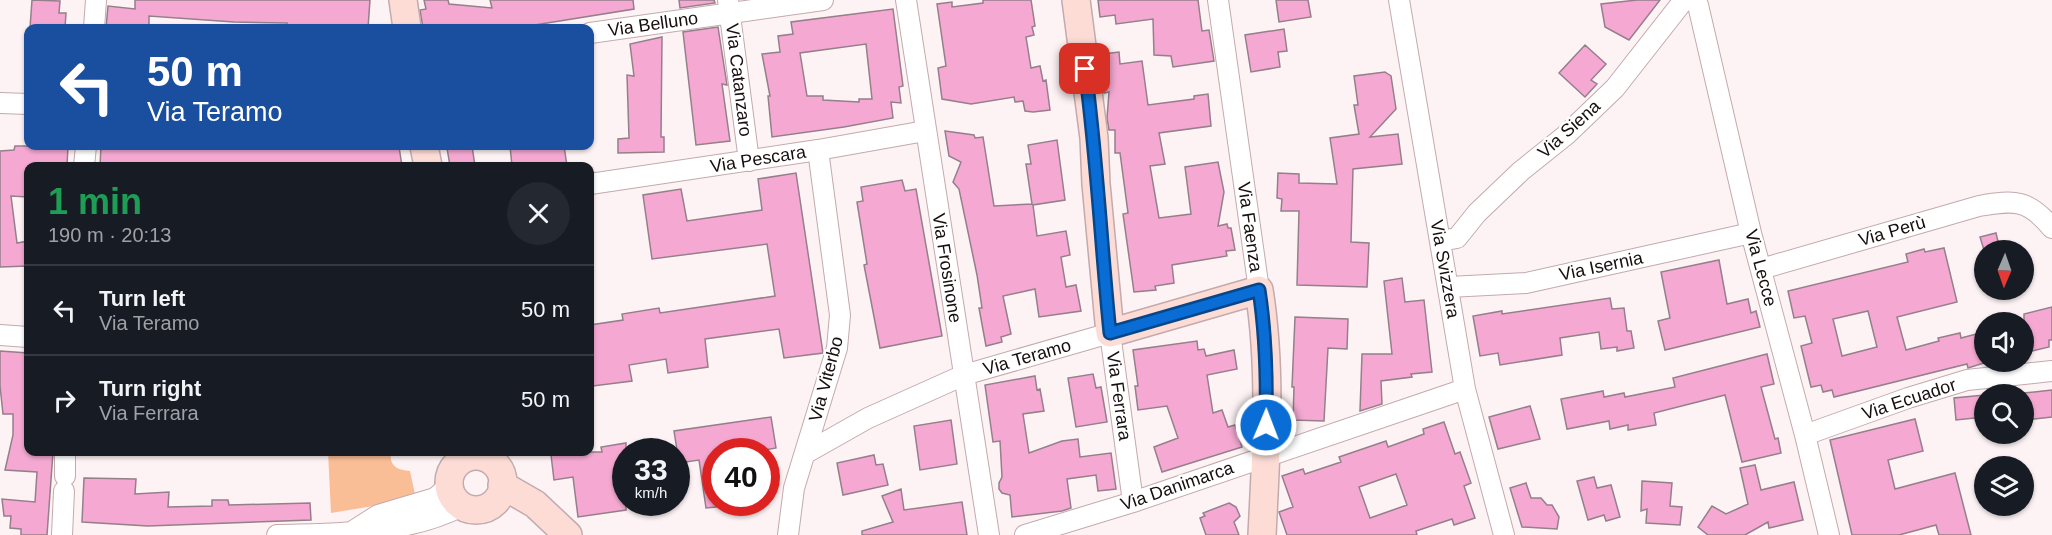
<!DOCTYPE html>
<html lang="en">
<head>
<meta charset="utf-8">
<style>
	:root { --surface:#171b24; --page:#242831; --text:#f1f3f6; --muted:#9ea1a6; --line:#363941 }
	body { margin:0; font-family:Helvetica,sans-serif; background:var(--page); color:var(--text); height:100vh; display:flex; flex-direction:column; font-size:22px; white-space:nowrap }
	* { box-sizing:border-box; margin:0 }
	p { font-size:20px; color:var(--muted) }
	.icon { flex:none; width:33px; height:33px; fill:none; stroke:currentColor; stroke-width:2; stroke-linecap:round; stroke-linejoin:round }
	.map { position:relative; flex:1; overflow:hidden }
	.drawer { position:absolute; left:24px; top:162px; width:570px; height:294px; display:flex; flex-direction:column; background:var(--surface); border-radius:12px; box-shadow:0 2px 4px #0004 }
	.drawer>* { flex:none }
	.guide { position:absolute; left:24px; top:24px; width:570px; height:126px; border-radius:12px; box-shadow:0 2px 4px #0004; background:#1a4fa0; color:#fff; overflow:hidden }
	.needle { width:39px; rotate:182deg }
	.fabs { position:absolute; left:1974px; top:240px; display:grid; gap:12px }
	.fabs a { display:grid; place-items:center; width:60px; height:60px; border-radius:50%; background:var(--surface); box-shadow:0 2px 4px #0004; font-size:30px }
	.speed { position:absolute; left:612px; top:438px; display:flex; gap:12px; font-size:30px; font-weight:700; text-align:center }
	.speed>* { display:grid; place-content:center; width:78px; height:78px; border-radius:50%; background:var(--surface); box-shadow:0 2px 4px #0004; line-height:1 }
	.speed small { font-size:15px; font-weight:400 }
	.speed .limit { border:9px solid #d22; background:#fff; color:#111 }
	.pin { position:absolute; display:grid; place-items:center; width:51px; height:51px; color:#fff; margin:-26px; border-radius:12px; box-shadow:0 3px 9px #0006 }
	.me { position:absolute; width:66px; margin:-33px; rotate:1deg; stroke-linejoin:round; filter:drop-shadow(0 0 4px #0008) }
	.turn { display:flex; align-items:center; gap:21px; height:126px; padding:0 24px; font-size:27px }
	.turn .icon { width:78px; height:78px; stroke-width:2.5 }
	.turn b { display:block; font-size:42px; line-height:51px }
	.round { display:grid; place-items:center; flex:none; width:63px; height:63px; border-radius:32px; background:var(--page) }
	.head { display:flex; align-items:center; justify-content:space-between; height:102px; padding:0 24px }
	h1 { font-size:36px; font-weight:800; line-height:45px; color:#1e9e55 }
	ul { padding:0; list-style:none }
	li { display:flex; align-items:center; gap:18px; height:90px; padding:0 24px; border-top:2px solid var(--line) }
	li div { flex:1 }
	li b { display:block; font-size:22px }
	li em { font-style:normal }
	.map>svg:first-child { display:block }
	.green { fill:#fabe97 }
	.building { fill:#f5a9d2; stroke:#947f8a; stroke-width:1.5; fill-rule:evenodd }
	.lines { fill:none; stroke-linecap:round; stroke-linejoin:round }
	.street-casing { stroke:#c3aaad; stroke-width:22 }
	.secondary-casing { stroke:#c3aaad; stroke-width:30 }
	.street { stroke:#fff; stroke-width:20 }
	.secondary { stroke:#fddcd6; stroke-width:27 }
	.route-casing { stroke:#06478a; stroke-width:15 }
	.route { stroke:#096dd5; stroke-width:10 }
	.labels { text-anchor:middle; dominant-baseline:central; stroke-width:5; stroke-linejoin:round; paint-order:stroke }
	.street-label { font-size:18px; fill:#160e0f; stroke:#fff }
</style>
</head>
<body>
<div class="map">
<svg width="2052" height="535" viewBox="0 0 2052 535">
	<rect width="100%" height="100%" fill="#fef3f4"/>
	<path class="green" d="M328 452H391C389 466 397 470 410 471L416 499 331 513Z"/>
	<path class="building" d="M32 0 60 1 59 13H66L65 28H30Z
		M135 0H370L368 28H287V23L234 22 149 16V28H106L108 6 135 9Z
		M424 0H448L449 4 492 8 490 0H633L634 9 516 28H423L420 10 426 9Z
		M679 0H714L715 3 680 8Z
		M983 0H1031L1035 26 1032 27 1034 35 1026 37 1031 68 1040 66 1043 81 1046 80 1050 110 1033 112 1025 111 1023 101 1015 102 1014 97 971 104 942 99 938 68 946 66 937 4 952 2V7L983 3Z
		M1098 0H1198L1202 31 1209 30 1214 61 1173 67 1171 56 1154 55 1153 19 1116 24 1115 15 1100 17Z
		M1276 0H1308L1311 17 1279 22Z
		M1637 0H1660L1629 40 1605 27 1601 4Z
		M893 9 903 86 899 87 901 103 891 102 893 118 844 127 772 137 768 96H770L762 54 780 52 778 36 793 34 791 22ZM866 44 872 99H859V102L823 100V96H807L800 53Z
		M718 27 727 85 722 84 730 141 696 145 683 32Z
		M1284 29 1287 51 1278 52 1280 67 1251 72 1245 35Z
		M662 37 661 137H664V152L618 153V139L629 138 627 75 634 76 630 44Z
		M1585 45 1606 64 1591 80 1597 84 1585 97 1559 73Z
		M1119 52 1120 64 1142 61 1148 105 1194 99V96L1208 94 1211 126 1159 133 1165 164 1150 166 1159 218 1191 214 1185 167 1218 162 1224 192 1218 226 1227 224 1228 228H1231L1235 250 1226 251 1227 256 1172 265 1174 283 1155 286 1156 290 1134 292 1123 214 1128 213 1120 153H1115V130H1109L1107 118 1109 92 1104 93 1101 67 1105 66 1103 54Z
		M1385 72 1391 76 1396 109 1370 137 1398 134 1402 164 1353 169 1351 242 1369 243 1367 287 1297 285 1299 211H1281L1282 199 1277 198 1278 173 1299 174V183L1337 184 1330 138 1359 134 1354 105H1358L1354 76Z
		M945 131 974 135 975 138 983 137 994 206 1032 204 1026 164H1031L1028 145 1057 140 1065 200 1033 205 1037 236 1066 231 1070 255 1061 257 1066 287 1076 285 1081 311 1039 317 1035 289 1003 296 1011 334 1001 337 1002 342 986 346 979 308H982L977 275 959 189 953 182 961 162 949 156Z
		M15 146H68L67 166H28V197L11 196 17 243 28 241V266L0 267V151L14 150Z
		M101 146H328L354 147 355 146H393L399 147 402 166H100Z
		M452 146H472L475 166H450L447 148Z
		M510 146H564L567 166H512Z
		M796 173 823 353 784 358 779 329 705 339 708 367 668 373 666 359 629 365 632 381 593 386 590 366V325L623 320 622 314 659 308 660 313 775 296 767 244 652 259 643 195 681 189 687 221 762 210 758 179Z
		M902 180 905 191 916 189 942 336 880 348 864 265 867 264 857 202 863 201 861 187Z
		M1996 233 2000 250H1984L1980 237Z
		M1944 248 1957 302 1897 317 1906 350 1939 341 1938 338 1960 333 1961 338 1984 332V363L1968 368 1967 364 1834 397 1832 390 1823 392 1821 385 1811 387 1801 346 1812 343 1805 316 1794 318 1788 291 1908 262 1906 254 1924 249 1925 252ZM1868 311 1877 347 1842 356 1833 319Z
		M1719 260 1727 304 1748 299 1751 313 1756 311 1760 327 1665 350 1658 321 1670 318 1661 272Z
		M1402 278 1405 302 1424 300 1432 372 1411 374 1412 377 1381 381 1382 404 1360 411 1362 354H1392L1384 281Z
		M1610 298 1612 309 1624 308 1627 331H1631L1634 348 1617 351V347L1601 349 1599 332 1560 338 1562 355 1500 365 1498 353 1480 356 1473 316 1502 311V314Z
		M2052 307V340H2049V347L2024 353V314Z
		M1295 317 1348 319 1347 349 1328 348 1324 421 1293 420 1294 387H1292Z
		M1197 341 1198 350 1204 349 1206 356 1234 350 1237 369 1207 375 1213 413 1222 410 1228 427 1235 425 1242 447 1162 472 1154 447 1178 438 1167 406 1138 410 1135 386H1138L1133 350Z
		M0 351 28 353V452H53L47 535H21V529L10 528 11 516H4L2 499 35 502 37 472 5 470 13 435V414H3L0 386Z
		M1767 354 1774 384 1761 387 1775 439 1778 438 1781 453 1742 462 1725 395 1654 413 1656 425 1628 430V425L1610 429 1609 421 1567 429 1561 399 1603 391 1604 397 1624 393 1625 397 1675 387 1673 378Z
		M1093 374 1096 388 1101 387 1107 422 1076 427 1068 378Z
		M1035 376 1037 390 1040 389 1044 411 1023 414 1029 453 1062 441 1078 439 1080 457 1111 453 1116 489 1098 491 1096 475 1067 479 1071 508 1062 511 1012 517 1010 495 1002 493 999 489V483L1002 477 1000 441 993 442 985 385Z
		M2052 390V417L2024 420V393Z
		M1984 395V417L1956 420 1954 398Z
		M1530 406 1540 439 1498 449 1489 417Z
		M771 417 776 448 753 452H716V507L706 508 699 460 679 463 674 431Z
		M1915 419 1923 451 1888 460 1895 489 1955 473 1971 535H1939L1936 525 1899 535H1852L1830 440Z
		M951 420 957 464 920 470 914 426Z
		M1444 422 1455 454 1460 452 1471 483 1464 486 1475 518 1454 525 1452 519 1416 531 1417 535H1287L1279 512 1293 507 1282 476 1303 469 1305 474 1341 462 1339 457 1386 441 1388 447 1424 434 1423 429ZM1396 474 1407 505 1370 518 1359 487Z
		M626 443V510L578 517 573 477 554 480 551 455 572 452H602L601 447Z
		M874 455 876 465 883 464 888 485 843 495 837 463Z
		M1755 465 1761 490 1794 482 1803 520 1769 528 1768 522 1745 535H1708L1698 527 1712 506 1726 514 1748 504 1740 468Z
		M1594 477 1597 488 1611 485 1620 517 1606 521 1604 515 1588 520 1577 481Z
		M84 478 136 479 135 494 169 492 168 507 212 506V500H228L229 505 310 503 311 520 148 526 82 522Z
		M1642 481 1672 483 1670 506 1682 507 1680 525 1646 523 1647 509 1641 511Z
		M1526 483 1531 498H1541L1547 505H1552L1559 517 1557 529 1522 527 1510 488Z
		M901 489 904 510 962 502 967 535H862V531L893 522 882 496Z
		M1229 503 1236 507 1240 516 1234 522 1239 535H1206L1200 518 1205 516 1203 513Z"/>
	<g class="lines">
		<defs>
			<path id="street" d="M728 0 749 161
				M906 0 989 535
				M1218 0 1259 290
				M1399 0 1465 389 1504 535
				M1694 0 1698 5 1751 233 1805 435 1829 535
				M94 28 96 0
				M590 33 823 0
				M0 103 28 104
				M84 166 86 146
				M590 184 818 150 925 131
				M1440 241 1457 238 1477 213 1521 171 1566 135 1615 88 1684 0
				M1761 269 1979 206C2015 200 2028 199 2052 228
				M1449 287 1526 283 1751 233
				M0 335 28 337
				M1805 435 1908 398 1967 380 2052 371
				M806 453 868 418 964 375 1110 333 1133 502
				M65 476V452
				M350 533 378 515 435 498 449 486
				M62 535 64 491
				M277 535C340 533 405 535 462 506
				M788 535 794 488 837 348 840 315 818 150
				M1025 535 1133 502 1465 389"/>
			<path id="secondary" d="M403 0 407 28
				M1076 0 1094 138 1096 184 1110 333 1259 290C1272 371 1266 453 1262 535
				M424 146 428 166
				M449 483a27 27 0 1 1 54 0a27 27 0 1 1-54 0Z
				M502 485 535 504 568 535"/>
		</defs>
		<use href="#street" class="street-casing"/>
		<use href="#secondary" class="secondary-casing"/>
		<use href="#street" class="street"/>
		<use href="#secondary" class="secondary"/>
	</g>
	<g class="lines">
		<defs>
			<path id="route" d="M1085 69C1097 157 1101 245 1110 333L1259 290C1266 335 1267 379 1266 425"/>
		</defs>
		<use href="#route" class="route-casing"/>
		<use href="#route" class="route"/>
	</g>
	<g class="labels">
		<g class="street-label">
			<text transform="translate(653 24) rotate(-8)">Via Belluno</text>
			<text transform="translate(739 80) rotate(83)">Via Catanzaro</text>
			<text transform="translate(1569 129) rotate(-42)">Via Siena</text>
			<text transform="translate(758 159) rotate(-9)">Via Pescara</text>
			<text transform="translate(1250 227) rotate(82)">Via Faenza</text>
			<text transform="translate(1892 231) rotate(-16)">Via Perù</text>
			<text transform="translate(1601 266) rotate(-12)">Via Isernia</text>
			<text transform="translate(947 268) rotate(81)">Via Frosinone</text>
			<text transform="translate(1761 268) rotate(75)">Via Lecce</text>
			<text transform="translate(1445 269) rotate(80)">Via Svizzera</text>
			<text transform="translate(1027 357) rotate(-16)">Via Teramo</text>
			<text transform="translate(826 379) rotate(-75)">Via Viterbo</text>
			<text transform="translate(1119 396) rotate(82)">Via Ferrara</text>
			<text transform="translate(1909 399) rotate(-18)">Via Ecuador</text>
			<text transform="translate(1177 486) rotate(-19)">Via Danimarca</text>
		</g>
	</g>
</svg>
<div class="fabs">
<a><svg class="needle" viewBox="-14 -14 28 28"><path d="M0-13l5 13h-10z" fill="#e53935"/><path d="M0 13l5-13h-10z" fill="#9ea1a6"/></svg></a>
<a><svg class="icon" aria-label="sound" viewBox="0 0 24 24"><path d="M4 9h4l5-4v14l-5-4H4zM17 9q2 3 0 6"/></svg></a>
<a><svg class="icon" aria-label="search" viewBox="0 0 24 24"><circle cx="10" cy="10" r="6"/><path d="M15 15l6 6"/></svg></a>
<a><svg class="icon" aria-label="layers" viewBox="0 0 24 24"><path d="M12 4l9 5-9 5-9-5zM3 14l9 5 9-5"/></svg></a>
</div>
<div class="speed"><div>33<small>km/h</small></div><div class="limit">40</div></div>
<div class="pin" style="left:1085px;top:69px;background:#d93025"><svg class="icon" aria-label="arrive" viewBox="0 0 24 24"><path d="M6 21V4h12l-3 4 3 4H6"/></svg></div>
<svg class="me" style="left:1266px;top:425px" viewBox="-20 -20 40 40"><circle r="17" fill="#096dd5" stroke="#fff" stroke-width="3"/><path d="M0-11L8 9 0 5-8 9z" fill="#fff"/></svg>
<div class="guide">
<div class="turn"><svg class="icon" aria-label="left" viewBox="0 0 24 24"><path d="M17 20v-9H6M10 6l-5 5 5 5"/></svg><div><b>50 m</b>Via Teramo</div></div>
</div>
<section class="drawer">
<div class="head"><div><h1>1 min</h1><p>190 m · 20:13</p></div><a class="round"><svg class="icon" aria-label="close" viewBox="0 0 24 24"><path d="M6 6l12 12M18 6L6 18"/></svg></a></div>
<ul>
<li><svg class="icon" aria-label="left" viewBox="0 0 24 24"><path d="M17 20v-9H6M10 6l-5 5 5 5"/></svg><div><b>Turn left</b><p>Via Teramo</p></div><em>50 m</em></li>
<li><svg class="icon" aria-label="right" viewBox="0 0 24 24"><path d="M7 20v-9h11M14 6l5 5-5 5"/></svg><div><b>Turn right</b><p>Via Ferrara</p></div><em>50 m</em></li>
</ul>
</section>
</div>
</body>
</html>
